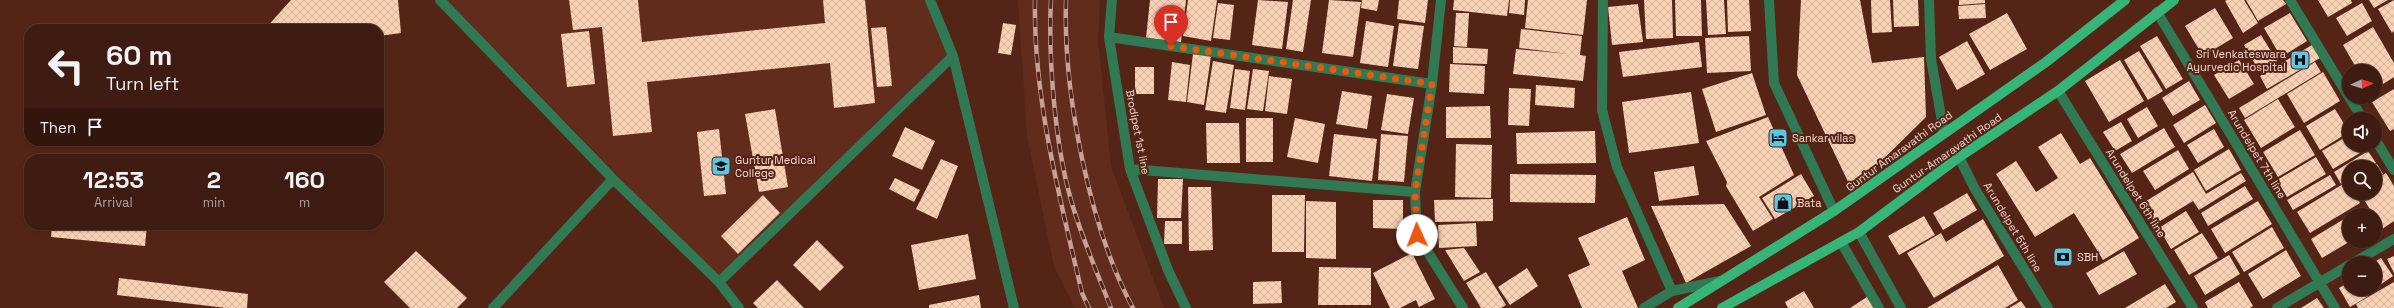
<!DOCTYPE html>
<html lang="en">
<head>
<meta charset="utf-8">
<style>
	:root { --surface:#3f1c11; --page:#4a291f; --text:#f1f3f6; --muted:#ada19f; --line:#583a31 }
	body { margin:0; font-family:"Space Grotesk",sans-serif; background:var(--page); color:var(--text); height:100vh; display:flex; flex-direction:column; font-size:15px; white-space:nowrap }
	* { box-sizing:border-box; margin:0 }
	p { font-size:13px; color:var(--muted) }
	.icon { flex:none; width:22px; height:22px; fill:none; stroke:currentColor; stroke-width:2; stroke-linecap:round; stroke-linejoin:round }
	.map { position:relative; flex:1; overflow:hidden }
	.sheet { position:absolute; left:24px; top:154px; width:360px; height:76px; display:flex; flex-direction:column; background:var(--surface); border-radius:16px; box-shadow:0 1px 3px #0004,0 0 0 1px var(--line) }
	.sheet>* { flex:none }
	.top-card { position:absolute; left:24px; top:24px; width:360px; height:122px; border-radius:16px; box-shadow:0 1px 3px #0004,0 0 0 1px var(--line); background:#3f1c11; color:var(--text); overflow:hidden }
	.needle { width:26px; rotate:86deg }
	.buttons { position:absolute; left:2342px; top:64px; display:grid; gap:8px }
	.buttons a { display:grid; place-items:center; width:40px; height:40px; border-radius:50%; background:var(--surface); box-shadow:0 1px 3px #0004,0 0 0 1px var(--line); font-size:20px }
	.pin { position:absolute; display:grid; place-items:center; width:34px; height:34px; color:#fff; margin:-41px -17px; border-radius:50% 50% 50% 0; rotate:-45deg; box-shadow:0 0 4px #0007 }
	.pin .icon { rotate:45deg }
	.me { position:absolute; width:44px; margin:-22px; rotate:358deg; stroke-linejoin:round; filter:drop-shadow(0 0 3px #0008) }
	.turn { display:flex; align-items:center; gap:14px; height:84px; padding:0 16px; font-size:18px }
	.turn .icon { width:52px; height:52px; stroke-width:2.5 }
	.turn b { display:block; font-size:28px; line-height:34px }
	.then { display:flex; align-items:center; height:38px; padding:0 16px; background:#0003; gap:8px; font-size:15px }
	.eta { display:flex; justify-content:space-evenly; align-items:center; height:68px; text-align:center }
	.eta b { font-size:24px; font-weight:700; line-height:28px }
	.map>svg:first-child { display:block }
	.built { fill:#612c1b }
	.building { fill:url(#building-cross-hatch) }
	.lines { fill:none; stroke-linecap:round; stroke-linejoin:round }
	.minor { stroke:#307953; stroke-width:10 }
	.tertiary { stroke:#307953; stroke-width:10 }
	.primary { stroke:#35b577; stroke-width:10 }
	.rail-casing { stroke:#c5a197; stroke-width:4.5 }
	.rail { stroke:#542517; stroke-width:3; stroke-dasharray:9; stroke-linecap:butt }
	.route { stroke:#ea580c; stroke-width:7; stroke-dasharray:0 12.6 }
	.labels { text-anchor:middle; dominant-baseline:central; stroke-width:4; stroke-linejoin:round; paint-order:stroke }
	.poi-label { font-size:11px; fill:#f6d7ce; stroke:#542517; text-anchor:start }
	.street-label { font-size:11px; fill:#f6d7ce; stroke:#542517 }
</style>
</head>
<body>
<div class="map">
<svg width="2394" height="308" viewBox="0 0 2394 308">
	<defs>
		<pattern id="building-cross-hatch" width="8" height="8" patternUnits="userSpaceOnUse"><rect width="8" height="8" fill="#f8d0b3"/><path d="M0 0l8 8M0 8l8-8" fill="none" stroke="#d5b39c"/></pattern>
	</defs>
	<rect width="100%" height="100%" fill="#542517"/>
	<path class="built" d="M447 0H926L950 54 718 278Z
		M1018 0H1100L1098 40 1111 166 1164 308H1075L1054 266 1027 136Z"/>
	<path class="building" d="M291 0H398L401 33 379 36V29H265Z
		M569 0H638L642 42 825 23 823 0H865L875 103 834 108 830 63 647 82 652 132 613 136 602 27 573 30Z
		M1150 0H1186L1181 42 1146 38Z
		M1188 0H1217L1211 41 1183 36Z
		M1258 0 1288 2 1282 49 1252 45Z
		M1293 0H1311L1303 52 1286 49Z
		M1329 0 1361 2 1353 57 1322 53Z
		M1362 0H1379L1377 11 1361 8Z
		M1399 0H1428L1425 23 1397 19Z
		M1454 0H1509L1507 16 1453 10Z
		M1510 0H1525L1524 15 1509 13Z
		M1528 0H1587L1583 35 1525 28Z
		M1644 0H1672L1673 38 1646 39Z
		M1675 0H1701L1702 36H1676Z
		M1706 0H1724L1726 34 1708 35Z
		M1727 0H1749L1751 31 1728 32Z
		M1801 0H1860L1872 63 1924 57 1926 117 1852 190 1797 75Z
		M1871 0H1890L1892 32 1872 33Z
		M1893 0H1918L1919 26 1894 27Z
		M1959 0H1985V3L1959 5Z
		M2227 0H2244L2258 23 2243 33 2225 1Z
		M2246 0H2283L2286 4 2258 21Z
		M2318 0H2351L2352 3 2328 17Z
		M2369 0H2388L2374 8Z
		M2394 0V31L2392 33 2378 9Z
		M1218 3 1234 5 1230 40 1213 38Z
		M2362 3 2372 21 2347 36 2336 18Z
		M1638 4 1643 42 1612 45 1608 7Z
		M1985 4 1986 18 1959 19 1958 6Z
		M2215 8 2233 38 2203 56 2185 26Z
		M1456 13H1469L1467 47 1454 46Z
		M2007 13 2027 49 1990 70 1969 34Z
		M2290 13 2307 41 2281 57 2264 28Z
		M1366 21 1394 26 1388 67 1360 63Z
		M1003 23 1016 25 1011 55 998 53Z
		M1399 23 1424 26 1418 69 1393 66Z
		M886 27 892 86 877 87 871 28Z
		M2373 27 2394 63V77L2375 89V71H2358L2343 45Z
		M1521 29 1582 36 1580 55 1586 56 1583 81 1513 74 1516 49 1569 54 1519 48Z
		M589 31 595 84 567 87 561 34Z
		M2261 35 2277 61 2259 71 2244 45Z
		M1749 36 1751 71 1707 73 1705 38Z
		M2157 36 2183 79 2166 89 2140 46Z
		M1967 41 1985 74 1957 90 1939 57Z
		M1699 42 1702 67 1623 77 1619 52Z
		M2312 45 2320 58 2267 89 2260 76Z
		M1453 47 1488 49 1487 64 1453 63Z
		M2139 51 2163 91 2148 100 2124 60Z
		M1193 54 1211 56 1204 105 1187 102Z
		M2120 60 2144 101 2109 122 2085 81Z
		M2239 60 2254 84 2229 99 2214 75Z
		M1213 61 1234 65 1226 113 1205 110Z
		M1172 62 1190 65 1186 102 1168 100Z
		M2315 62 2321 72 2245 118 2239 108Z
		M1450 64 1485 66 1484 94 1449 92Z
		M1135 67H1154V94H1135Z
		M1235 69 1250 71 1245 110 1230 108Z
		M1253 69 1269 71 1263 111 1247 109Z
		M2323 72 2340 101 2304 123 2287 94Z
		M1752 73 1766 115 1716 132 1702 89Z
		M1269 76 1292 79 1287 114 1265 111Z
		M2189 81 2200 100 2173 116 2162 98Z
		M1536 85 1575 88 1574 108 1535 105Z
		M1509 88 1531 89 1529 126 1508 125Z
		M2394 89V129L2390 131 2372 102Z
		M1342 91 1372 96 1367 129 1336 124Z
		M1691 92 1699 143 1629 153 1622 102Z
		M1387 94 1414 98 1408 134 1381 130Z
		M2278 99 2295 127 2261 148 2244 120Z
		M2205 105 2216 123 2184 143 2173 125Z
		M1490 106 1491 138H1446V107Z
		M2147 107 2158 126 2138 138 2127 119Z
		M775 109 788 187 759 192 745 114Z
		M2335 109 2349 132 2320 150 2306 126Z
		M1768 117 1794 175 1759 197 1773 219 1753 231 1726 186 1727 182 1706 141Z
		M1246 118H1273V162H1246Z
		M1295 118 1325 124 1318 163 1287 157Z
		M2121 122 2132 141 2115 151 2103 132Z
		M1206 123H1239L1240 163H1207Z
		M905 127 935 141 922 170 892 156Z
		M2164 128 2175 147 2132 173 2120 154Z
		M719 129 726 194 704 196 697 132Z
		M2214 129 2224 147 2198 163 2187 145Z
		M2300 130 2315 155 2278 177 2263 152Z
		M1595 131 1596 163 1517 164 1516 133Z
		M2061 133 2080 164 2090 158 2139 238 2103 260 2074 213 2035 237 1996 174 2016 161 2036 192 2058 178 2038 147Z
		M1334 134 1377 139 1372 181 1329 176Z
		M1381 134 1408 136 1404 182 1378 180Z
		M2349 135V145H2361L2365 150 2333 169 2322 151Z
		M1456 144 1492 145 1491 198 1455 197Z
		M2229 149 2241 170 2206 191 2194 170Z
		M2178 150 2189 169 2155 190 2143 171Z
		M2368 151 2376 163 2369 167H2349V179L2341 184 2334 172Z
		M2316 157 2326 174 2287 197 2277 180Z
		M941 159 958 166 937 219 916 209Z
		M2377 164 2383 174 2375 179V167H2373Z
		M1694 166 1699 195 1659 201 1654 172Z
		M2193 172 2206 194 2241 173 2246 181 2199 210 2193 201 2155 224 2143 203Z
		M2386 173 2394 186V221L2382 229 2360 193H2375V180Z
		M1510 174 1596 175 1595 203 1510 202Z
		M1801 174 1814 196 1775 219 1762 198Z
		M2330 175 2336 185 2293 210 2287 200Z
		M895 178 920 190 914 202 889 189Z
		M1158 179H1183L1181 218H1157Z
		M2348 181 2349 193H2355L2360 203 2310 233 2297 212Z
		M2245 186 2253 199 2208 226 2201 213Z
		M1188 187H1211L1213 250 1189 251Z
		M1967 193 1977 210 1943 230 1933 213Z
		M763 195 780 213 738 254 721 236Z
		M1272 195H1305L1304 252H1272Z
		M1493 199V221L1435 222 1434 200Z
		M1373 200H1403V229L1373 228Z
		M1306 201 1336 202V259L1306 258Z
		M2258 201 2272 224 2225 253 2211 229Z
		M1724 204 1751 246 1686 283 1651 206Z
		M2363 208 2367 215H2351Z
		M2186 211 2199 232 2171 249 2159 228Z
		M1924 216 1935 235 1899 255 1888 236Z
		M2349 216V242L2322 258 2311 239Z
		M1627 217 1645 260 1622 271 1638 308H1582L1568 275 1590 265 1578 238Z
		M1983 219 2004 256 1934 298 1907 253 1941 233 1946 242Z
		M1165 221H1182V244H1164Z
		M1476 223 1477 246 1439 248 1438 225Z
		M52 225H147L145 246 51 237Z
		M2272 227 2284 248 2244 272 2232 252Z
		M2202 233 2218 258 2189 275 2174 250Z
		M968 234 976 279 919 290 911 245Z
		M817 240 844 267 820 291 793 265Z
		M1464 248 1480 272 1464 281 1445 250Z
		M2286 250 2301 276 2263 299 2248 274Z
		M416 251 467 298 457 308H410L384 282Z
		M2124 251 2137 274 2099 295 2086 273Z
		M1412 253 1435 299 1419 307 1416 300 1400 308H1390L1373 273Z
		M2229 255 2240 274 2205 295 2194 276Z
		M2394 256V273L2387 259Z
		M2381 258 2393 276 2377 287 2375 263H2373Z
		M1998 265 2018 300 2005 308H1927Z
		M1319 267 1371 268V305H1318Z
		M1527 268 1538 286 1510 305 1498 287Z
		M1486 272 1506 305 1501 308H1481L1466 283Z
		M119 278 248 294 247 308H226L117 295Z
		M777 280 804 308H758L753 303Z
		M1281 281 1282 303 1253 304V282Z
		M2239 282 2253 306 2250 308H2208L2205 302Z
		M2349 282V289H2369L2372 294 2350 307 2339 288Z
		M2394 282V308H2358L2356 304Z
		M2165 284 2176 302 2166 308H2125Z
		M1804 291 1814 308H1788L1785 302Z
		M979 295 981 308H929V305Z
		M1867 297 1874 308H1850Z
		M2317 298 2324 308H2301Z
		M2021 301 2026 308H2009Z"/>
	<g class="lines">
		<path class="minor" d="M440 0 613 179 719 282 739 308
			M1112 0 1109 37 1130 169 1168 270 1186 308
			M1441 0 1432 84 1415 192 1417 235 1463 308
			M1603 0 1602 110 1617 167 1672 291 1720 281
			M1929 0 1931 59 1944 133
			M2290 0 2349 97
			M2157 12 2335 308
			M1109 37 1432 84
			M2058 91 2193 308
			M2349 97 2363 119
			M2375 139 2394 170
			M1959 157 1975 189 2048 308
			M1130 169 1415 192
			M2353 263 2394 239
			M719 282 953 56
			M493 308 613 179
			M1644 308 1672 291
			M2277 308 2349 265"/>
		<path class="tertiary" d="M930 0 953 56 1014 308
			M1769 0 1774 83 1834 211
			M1859 232 1901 308
			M1841 242 1879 308"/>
		<path class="primary" d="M1678 308 1834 211 2046 62 2125 0
			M1722 308 1859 232 1959 157 2058 91 2174 0"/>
		<defs>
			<path id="rail" d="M1035 0C1033 97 1060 199 1082 293L1089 308
				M1051 0C1048 57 1055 145 1071 200 1081 236 1097 272 1111 308
				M1066 0C1063 91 1089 227 1133 308"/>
		</defs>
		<use href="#rail" class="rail-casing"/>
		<use href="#rail" class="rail"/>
	</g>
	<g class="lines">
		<path class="route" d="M1171 46 1432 84 1415 192 1417 235"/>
	</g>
	<defs>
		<symbol id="hospital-square" viewBox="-11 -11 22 22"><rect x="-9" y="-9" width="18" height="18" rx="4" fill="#59c8e5" stroke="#542517"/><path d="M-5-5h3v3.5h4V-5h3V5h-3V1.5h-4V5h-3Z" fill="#111"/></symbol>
		<symbol id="hotel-square" viewBox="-11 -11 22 22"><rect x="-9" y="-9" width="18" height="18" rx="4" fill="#59c8e5" stroke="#542517"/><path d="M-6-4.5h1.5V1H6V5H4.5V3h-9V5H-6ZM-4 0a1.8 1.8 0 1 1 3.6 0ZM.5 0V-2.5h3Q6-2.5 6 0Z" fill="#111"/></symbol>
		<symbol id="university-square" viewBox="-11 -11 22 22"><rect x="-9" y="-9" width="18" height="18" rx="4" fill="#59c8e5" stroke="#542517"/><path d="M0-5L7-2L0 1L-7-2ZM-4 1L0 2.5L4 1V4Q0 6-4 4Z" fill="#111"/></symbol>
		<symbol id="shop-square" viewBox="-11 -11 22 22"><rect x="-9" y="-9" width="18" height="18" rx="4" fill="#59c8e5" stroke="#542517"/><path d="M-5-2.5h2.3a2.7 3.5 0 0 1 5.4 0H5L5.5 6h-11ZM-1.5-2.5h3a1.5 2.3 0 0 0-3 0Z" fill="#111"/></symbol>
		<symbol id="bank-square" viewBox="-11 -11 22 22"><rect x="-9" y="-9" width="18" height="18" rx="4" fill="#59c8e5" stroke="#542517"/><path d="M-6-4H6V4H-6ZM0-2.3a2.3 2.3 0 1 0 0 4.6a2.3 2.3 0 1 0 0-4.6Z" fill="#111"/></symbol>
	</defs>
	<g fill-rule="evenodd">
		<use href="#hospital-square" x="2289" y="49" width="22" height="22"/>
		<use href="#hotel-square" x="1767" y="127" width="22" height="22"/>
		<use href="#university-square" x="710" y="155" width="22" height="22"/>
		<use href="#shop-square" x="1772" y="192" width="22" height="22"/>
		<use href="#bank-square" x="2052" y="246" width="22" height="22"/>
	</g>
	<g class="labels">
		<g class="poi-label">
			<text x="2286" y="54" text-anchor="end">Sri Venkateswara<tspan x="2286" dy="13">Ayurvedic Hospital</tspan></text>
			<text x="1792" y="138">Sankar vilas</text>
			<text x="735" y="160">Guntur Medical<tspan x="735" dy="13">College</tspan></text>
			<text x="1797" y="203">Bata</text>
			<text x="2077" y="257">SBH</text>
		</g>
		<g class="street-label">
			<text transform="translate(1138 132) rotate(79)">Brodipet 1st line</text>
			<text transform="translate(1899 151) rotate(-36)">Guntur Amaravathi Road</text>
			<text transform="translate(1947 153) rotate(-35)">Guntur-Amaravathi Road</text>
			<text transform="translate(2257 154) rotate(59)">Arundelpet 7th line</text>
			<text transform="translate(2136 193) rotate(58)">Arundelpet 6th line</text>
			<text transform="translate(2013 227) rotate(59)">Arundelpet 5th line</text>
		</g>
	</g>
</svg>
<div class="buttons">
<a><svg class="needle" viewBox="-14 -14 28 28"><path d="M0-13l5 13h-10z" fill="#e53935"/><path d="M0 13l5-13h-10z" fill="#ada19f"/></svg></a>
<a><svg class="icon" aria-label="sound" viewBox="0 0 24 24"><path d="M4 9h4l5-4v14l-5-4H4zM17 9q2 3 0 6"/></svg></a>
<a><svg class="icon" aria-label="search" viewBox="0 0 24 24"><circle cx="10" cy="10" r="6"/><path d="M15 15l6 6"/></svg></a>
<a>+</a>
<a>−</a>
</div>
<div class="pin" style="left:1171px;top:46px;background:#d93025"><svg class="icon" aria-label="arrive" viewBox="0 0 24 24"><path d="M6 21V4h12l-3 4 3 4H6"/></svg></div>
<svg class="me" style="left:1417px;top:235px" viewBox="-20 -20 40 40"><circle r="19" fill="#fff"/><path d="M0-13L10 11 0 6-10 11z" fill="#ea580c"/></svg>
<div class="top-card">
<div class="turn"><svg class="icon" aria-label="left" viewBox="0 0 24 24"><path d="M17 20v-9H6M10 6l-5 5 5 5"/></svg><div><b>60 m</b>Turn left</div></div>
<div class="then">Then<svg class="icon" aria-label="arrive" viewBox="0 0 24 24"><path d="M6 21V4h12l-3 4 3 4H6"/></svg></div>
</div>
<section class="sheet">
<div class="eta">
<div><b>12:53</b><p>Arrival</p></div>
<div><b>2</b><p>min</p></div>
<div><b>160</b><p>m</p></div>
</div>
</section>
</div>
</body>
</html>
